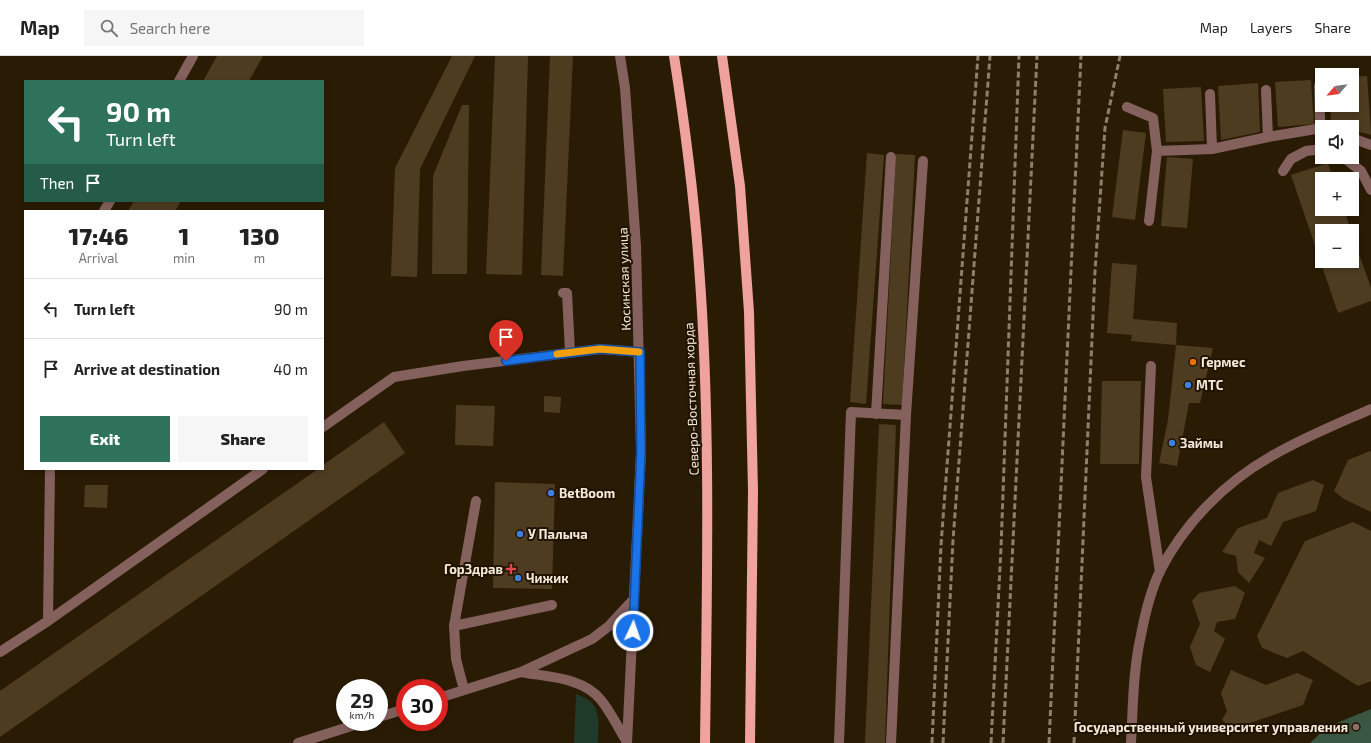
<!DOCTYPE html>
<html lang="en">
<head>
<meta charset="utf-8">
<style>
	:root { --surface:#fff; --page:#f6f6f6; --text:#222; --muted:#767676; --line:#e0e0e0; --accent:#2f725c }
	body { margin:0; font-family:"Exo 2",sans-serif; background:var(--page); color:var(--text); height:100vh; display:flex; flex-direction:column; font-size:15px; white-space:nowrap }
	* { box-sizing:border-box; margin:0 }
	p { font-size:13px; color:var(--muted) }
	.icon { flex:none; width:22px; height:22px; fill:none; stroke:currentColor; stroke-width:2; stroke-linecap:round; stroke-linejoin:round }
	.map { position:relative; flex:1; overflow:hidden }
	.side { position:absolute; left:24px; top:154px; width:300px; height:260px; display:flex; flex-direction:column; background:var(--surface); border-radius:0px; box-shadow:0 2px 6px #0003 }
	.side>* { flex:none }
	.banner { position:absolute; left:24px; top:24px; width:300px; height:122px; border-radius:0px; box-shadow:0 2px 6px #0003; background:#2f725c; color:#fff; overflow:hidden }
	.needle { width:26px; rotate:242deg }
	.buttons { position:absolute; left:1315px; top:12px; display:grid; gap:8px }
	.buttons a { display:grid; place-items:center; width:44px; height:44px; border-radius:0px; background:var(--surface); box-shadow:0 2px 6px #0003; font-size:20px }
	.speed { position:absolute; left:336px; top:623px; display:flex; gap:8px; font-size:20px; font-weight:700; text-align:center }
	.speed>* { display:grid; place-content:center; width:52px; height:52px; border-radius:50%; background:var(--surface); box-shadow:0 2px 6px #0003; line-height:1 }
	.speed small { font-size:10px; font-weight:400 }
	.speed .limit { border:6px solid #d22; background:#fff; color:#111 }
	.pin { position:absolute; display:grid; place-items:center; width:34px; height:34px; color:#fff; margin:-41px -17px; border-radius:50% 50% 50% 0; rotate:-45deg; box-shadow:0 0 4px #0007 }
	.pin .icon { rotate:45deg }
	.me { position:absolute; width:44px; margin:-22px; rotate:3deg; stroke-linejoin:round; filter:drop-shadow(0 0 3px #0008) }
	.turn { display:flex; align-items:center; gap:14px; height:84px; padding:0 16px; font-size:18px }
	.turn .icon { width:52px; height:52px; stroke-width:2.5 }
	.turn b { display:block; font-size:28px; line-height:34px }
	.then { display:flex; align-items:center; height:38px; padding:0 16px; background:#0003; gap:8px; font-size:15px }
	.eta { display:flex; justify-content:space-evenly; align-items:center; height:68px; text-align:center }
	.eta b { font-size:24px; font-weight:800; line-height:28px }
	.button { display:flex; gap:8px; margin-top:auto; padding:8px 16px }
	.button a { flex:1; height:46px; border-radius:0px; background:var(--accent); color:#fff; font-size:16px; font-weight:800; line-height:46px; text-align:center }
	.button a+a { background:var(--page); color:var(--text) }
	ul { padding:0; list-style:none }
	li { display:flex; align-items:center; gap:12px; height:60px; padding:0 16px; border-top:1px solid var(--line) }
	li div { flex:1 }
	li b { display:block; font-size:15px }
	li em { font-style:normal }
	header { display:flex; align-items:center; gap:24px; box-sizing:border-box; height:56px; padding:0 20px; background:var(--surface); border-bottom:1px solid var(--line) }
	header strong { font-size:19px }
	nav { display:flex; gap:22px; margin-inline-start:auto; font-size:14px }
	.search { width:280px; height:36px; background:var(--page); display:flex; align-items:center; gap:10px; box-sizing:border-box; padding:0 14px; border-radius:0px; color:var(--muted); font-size:15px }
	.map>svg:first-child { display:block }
	.green { fill:#1f3a29 }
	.forest { fill:#395642 }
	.building { fill:#4e3c21 }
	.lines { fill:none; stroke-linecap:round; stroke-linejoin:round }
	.minor { stroke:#85615e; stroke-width:10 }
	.major { stroke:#efa29e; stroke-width:10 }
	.rail { stroke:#8c806d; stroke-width:3; stroke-dasharray:6 3; stroke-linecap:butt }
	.route-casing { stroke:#114b97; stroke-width:10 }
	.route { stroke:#1a73e8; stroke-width:7 }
	.slow { stroke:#f59e0b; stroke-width:7 }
	.food-dot { fill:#e8710a; stroke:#211300; stroke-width:1.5 }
	.shop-dot { fill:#3f7fe0; stroke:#211300; stroke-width:1.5 }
	.health-dot { fill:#e0444e; stroke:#211300; stroke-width:1.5 }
	.education-dot { fill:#8d6e63; stroke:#211300; stroke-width:1.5 }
	.labels { text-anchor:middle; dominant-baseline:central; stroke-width:4; stroke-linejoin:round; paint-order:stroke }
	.street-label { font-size:13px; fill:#f3e9db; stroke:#211300 }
	.poi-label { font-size:13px; font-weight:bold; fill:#f3e9db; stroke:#211300; text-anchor:start }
</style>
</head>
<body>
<header>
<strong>Map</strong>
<div class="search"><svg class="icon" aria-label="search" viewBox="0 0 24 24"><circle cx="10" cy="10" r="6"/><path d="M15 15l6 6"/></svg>Search here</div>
<nav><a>Map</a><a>Layers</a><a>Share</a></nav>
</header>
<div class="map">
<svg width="1371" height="687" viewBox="0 0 1371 687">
	<rect width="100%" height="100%" fill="#2a1c04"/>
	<path class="green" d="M576 638C580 640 585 641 588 644 602 653 598 673 598 687H574Z"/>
	<path class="forest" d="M1371 653V687H1310L1327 671Z"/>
	<path class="building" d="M217 0H263L249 25H203Z
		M452 0H475L420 113 417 221 391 220 395 112Z
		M495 0H528L522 219 486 218Z
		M550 0H573L563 220 541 219Z
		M1367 20 1371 75V79L1352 74V71H1343L1331 67 1330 49H1352V21Z
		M1311 24 1314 68 1278 71 1275 26Z
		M1258 27 1260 76 1221 84 1218 30Z
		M1201 31 1204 85 1166 86 1163 33Z
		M462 49H469L467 218H432L433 120Z
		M1123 74 1146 77 1135 164 1112 161Z
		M867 97 884 99 866 348 850 346Z
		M896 98 915 99 902 349 883 348Z
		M1167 101 1193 103 1187 172 1161 170Z
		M1328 107 1333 123H1322V153H1344L1351 175H1322V205H1352V178L1371 232V245L1338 257 1291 119Z
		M134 145H181L175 155H128Z
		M1112 207 1137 209 1133 263 1177 267 1176 289 1213 292 1200 347H1189L1177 410 1159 407 1168 364 1176 289 1131 285 1132 279 1107 277Z
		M1102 325H1141L1139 408H1100Z
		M544 340 561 341 560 357 544 356Z
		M456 349 495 350 493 390 455 389Z
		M384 366 405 397 0 681V635L318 413H323V409Z
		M879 368 896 369 885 687H865Z
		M1370 395 1371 396V456L1344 443 1334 435 1348 404Z
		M1313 424 1324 429 1316 455 1283 466 1271 490 1259 484 1254 497 1265 502 1249 527 1238 516 1236 500 1222 496 1238 472 1267 462 1278 437Z
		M495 426 555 428 552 533 493 532Z
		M85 429H108L107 452 84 451Z
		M1353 466 1371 475V625L1358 630 1303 595 1287 602 1262 592 1257 580 1305 485Z
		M1235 530 1245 537 1235 563 1217 566 1214 575 1225 583 1210 616 1196 609 1190 591 1200 568 1192 545 1199 537Z
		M1231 614 1266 629 1297 617 1313 624 1303 649 1232 673 1222 664 1227 655 1221 637Z"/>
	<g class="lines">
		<path class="minor" d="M620 0 625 32 636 190 641 396 627 687
			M179 25 193 0
			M1319 30 1321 93
			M1266 34 1268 81
			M1210 38 1212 93
			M1127 51 1153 62 1157 95
			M1352 82 1371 89
			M1343 101 1361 115 1371 134
			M1283 115 1291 103 1306 95 1322 93
			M104 155 110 145
			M1149 165 1157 95 1212 93 1268 81 1322 72
			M563 237H567L570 296
			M1151 310 1146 421 1160 516
			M876 358 891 101
			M906 359 923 105
			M323 371 394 321 463 310 600 293 640 296
			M48 565 263 413
			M454 570 552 549
			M0 596 48 565 50 413
			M521 616C547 621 583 621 601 644 610 655 619 673 627 686
			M464 634 456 603 454 570 476 445
			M439 642 521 616 592 583 609 570 634 543
			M379 661 405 653
			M298 687 364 666
			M839 687 851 356 906 359 891 687
			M1131 687C1133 651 1133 614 1141 579 1145 558 1151 534 1160 515 1184 468 1224 427 1270 401 1302 382 1337 368 1371 353"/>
		<path class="major" d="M674 0C685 70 694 139 699 210 711 368 707 528 705 687
			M722 0 740 130 749 256 753 435 750 687"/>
		<path class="rail" d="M932 687 941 489 978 0
			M943 687 953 484 990 0
			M991 687 1001 492 1019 0
			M1003 687 1037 0
			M1049 687 1081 0
			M1074 687 1095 215 1105 72 1120 0"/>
	</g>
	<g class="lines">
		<defs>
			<path id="route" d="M506 305 600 293 640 296 641 396 633 575"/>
		</defs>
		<use href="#route" class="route-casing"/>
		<use href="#route" class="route"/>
		<path class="slow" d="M557 298 600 293 639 296"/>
	</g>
	<circle class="food-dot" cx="1193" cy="306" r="4"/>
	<g class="shop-dot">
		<circle cx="1188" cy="329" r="4"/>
		<circle cx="1172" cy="387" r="4"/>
		<circle cx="551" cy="437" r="4"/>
		<circle cx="520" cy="478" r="4"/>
		<circle cx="518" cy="522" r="4"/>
	</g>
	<path class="health-dot" d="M509 507h4v4h4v4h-4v4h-4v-4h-4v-4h4z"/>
	<circle class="education-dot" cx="1356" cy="671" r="4"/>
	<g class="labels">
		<g class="street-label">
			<text transform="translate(624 223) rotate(-92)">Косинская улица</text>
			<text transform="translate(691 343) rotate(-92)">Северо-Восточная хорда</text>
		</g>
		<g class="poi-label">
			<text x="1201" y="306">Гермес</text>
			<text x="1196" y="329">МТС</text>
			<text x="1180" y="387">Займы</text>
			<text x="559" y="437">BetBoom</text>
			<text x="528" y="478">У Палыча</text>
			<text x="503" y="513" text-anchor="end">ГорЗдрав</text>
			<text x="526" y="522">Чижик</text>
			<text x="1348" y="671" text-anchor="end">Государственный университет управления</text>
		</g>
	</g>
</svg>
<div class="buttons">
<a><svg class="needle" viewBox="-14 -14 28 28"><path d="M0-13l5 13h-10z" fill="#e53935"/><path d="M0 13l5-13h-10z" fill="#767676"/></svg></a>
<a><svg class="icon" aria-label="sound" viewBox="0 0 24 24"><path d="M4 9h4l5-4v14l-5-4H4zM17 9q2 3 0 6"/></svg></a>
<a>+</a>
<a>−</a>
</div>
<div class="speed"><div>29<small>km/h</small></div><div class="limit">30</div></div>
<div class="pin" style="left:506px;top:305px;background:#d93025"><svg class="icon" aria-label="arrive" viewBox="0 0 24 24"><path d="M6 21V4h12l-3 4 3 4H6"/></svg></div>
<svg class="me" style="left:633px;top:575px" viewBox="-20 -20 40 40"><circle r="17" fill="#1a73e8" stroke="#fff" stroke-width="3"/><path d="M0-11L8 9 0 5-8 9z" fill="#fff"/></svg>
<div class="banner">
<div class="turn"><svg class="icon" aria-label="left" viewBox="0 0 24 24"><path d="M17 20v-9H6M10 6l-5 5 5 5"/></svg><div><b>90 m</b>Turn left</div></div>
<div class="then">Then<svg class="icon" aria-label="arrive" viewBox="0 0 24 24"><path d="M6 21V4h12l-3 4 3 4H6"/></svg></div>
</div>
<section class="side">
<div class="eta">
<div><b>17:46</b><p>Arrival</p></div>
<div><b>1</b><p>min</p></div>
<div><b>130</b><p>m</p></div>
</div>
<ul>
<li><svg class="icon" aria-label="left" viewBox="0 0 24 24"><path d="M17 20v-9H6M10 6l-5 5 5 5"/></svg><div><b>Turn left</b></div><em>90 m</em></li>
<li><svg class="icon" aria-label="arrive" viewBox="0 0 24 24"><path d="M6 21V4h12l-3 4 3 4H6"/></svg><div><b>Arrive at destination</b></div><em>40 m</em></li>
</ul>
<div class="button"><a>Exit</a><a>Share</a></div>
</section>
</div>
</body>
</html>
